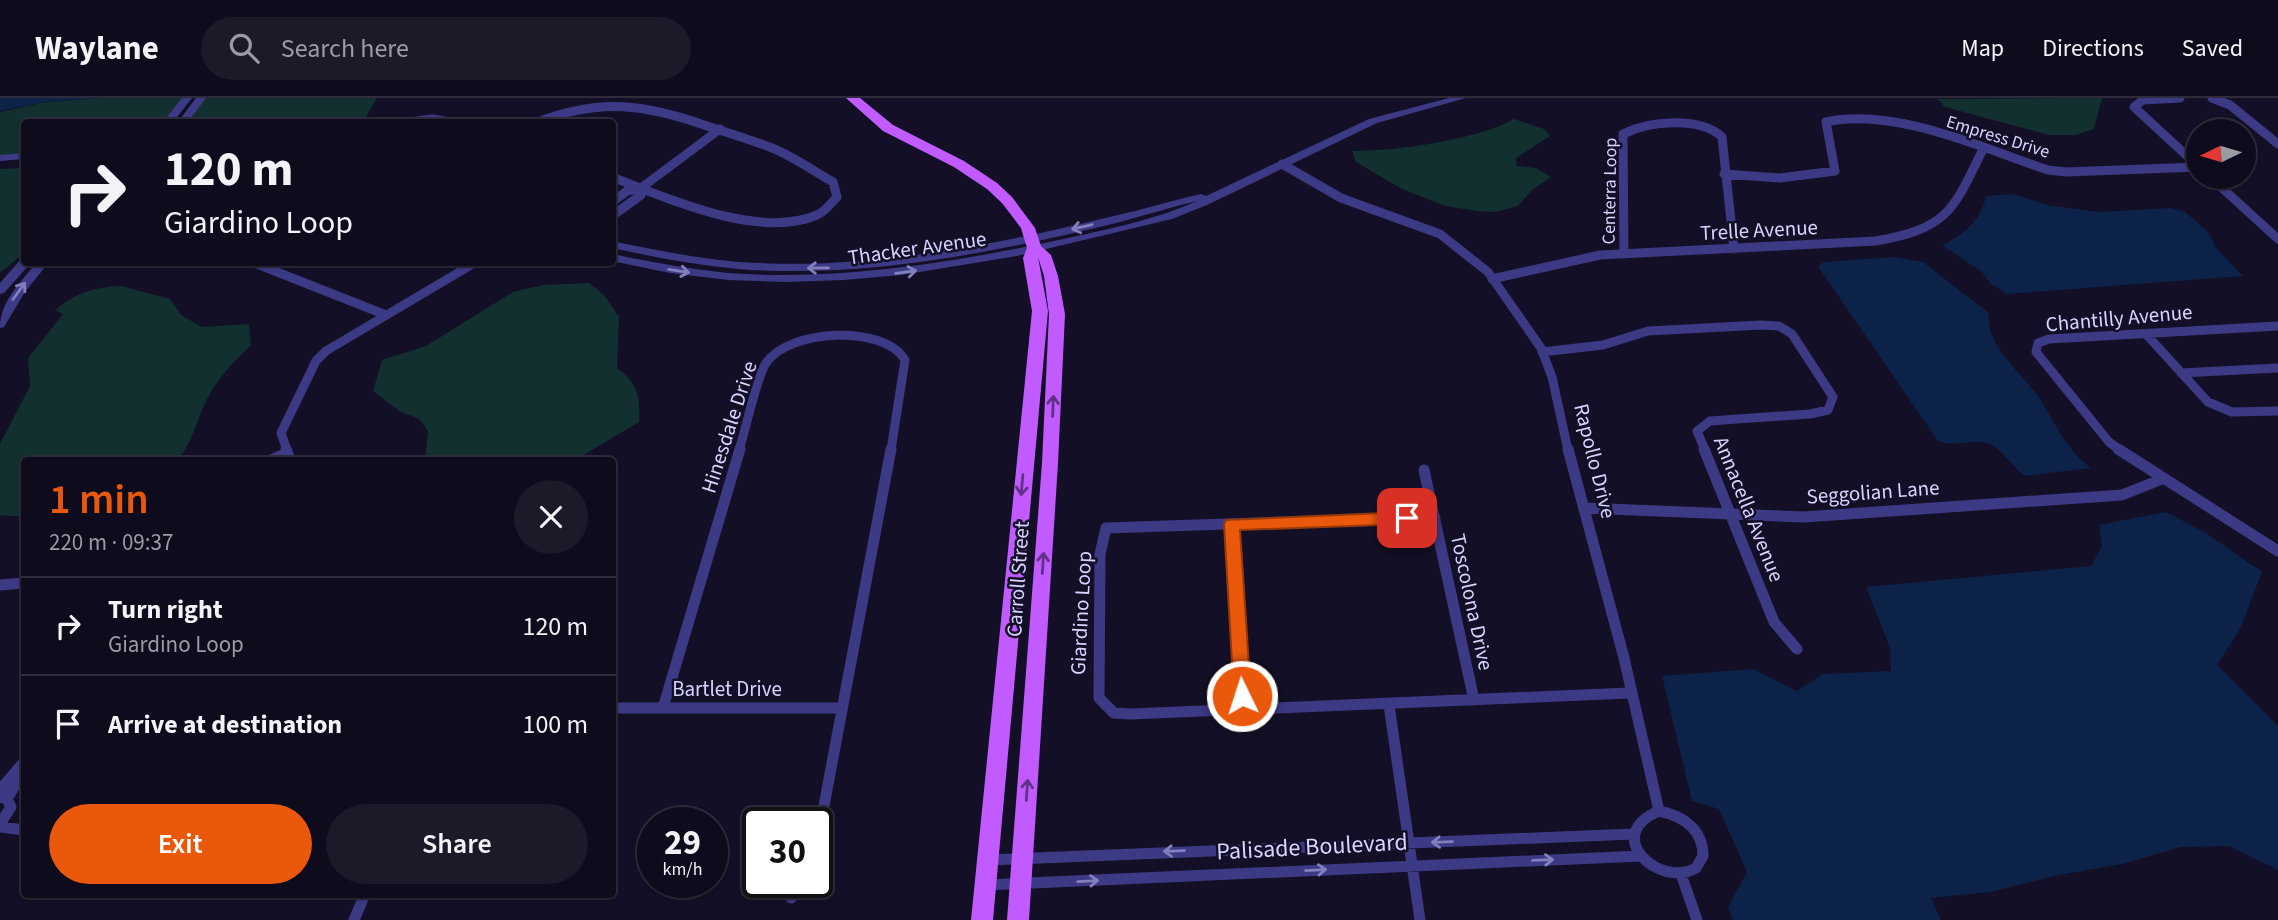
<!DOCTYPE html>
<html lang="en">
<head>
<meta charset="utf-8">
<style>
	:root { --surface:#0e0b1c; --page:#1c1929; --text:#f1f3f6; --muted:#9b9ba3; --line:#2e2b3b; --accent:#ea580c }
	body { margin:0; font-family:"Source Sans 3",sans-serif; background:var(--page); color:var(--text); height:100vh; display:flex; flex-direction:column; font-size:26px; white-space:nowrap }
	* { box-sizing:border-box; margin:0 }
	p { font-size:23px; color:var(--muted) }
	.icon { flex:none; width:38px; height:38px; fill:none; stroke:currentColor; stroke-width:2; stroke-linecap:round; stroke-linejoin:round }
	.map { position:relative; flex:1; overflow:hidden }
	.sheet { position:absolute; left:21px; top:359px; width:595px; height:441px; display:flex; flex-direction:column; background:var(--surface); border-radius:7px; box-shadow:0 2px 5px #0004,0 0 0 2px var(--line) }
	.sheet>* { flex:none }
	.guide { position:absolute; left:21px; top:21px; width:595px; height:147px; border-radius:7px; box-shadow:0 2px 5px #0004,0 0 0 2px var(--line); background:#0e0b1c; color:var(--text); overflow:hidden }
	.needle { width:46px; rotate:265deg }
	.controls { position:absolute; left:2186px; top:21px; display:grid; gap:14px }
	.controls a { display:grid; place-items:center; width:70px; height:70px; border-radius:50%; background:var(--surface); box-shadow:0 2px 5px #0004,0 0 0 2px var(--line); font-size:35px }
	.speed { position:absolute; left:637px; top:709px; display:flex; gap:14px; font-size:35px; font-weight:700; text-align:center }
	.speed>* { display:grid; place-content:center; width:91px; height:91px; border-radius:50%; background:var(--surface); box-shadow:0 2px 5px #0004,0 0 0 2px var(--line); line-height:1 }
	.speed small { font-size:18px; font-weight:400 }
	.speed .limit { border:4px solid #111; border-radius:10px; background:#fff; color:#111 }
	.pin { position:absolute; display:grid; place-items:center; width:60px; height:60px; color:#fff; margin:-30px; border-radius:14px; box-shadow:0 4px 10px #0006 }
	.me { position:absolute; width:77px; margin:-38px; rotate:356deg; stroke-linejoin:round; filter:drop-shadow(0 0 5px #0008) }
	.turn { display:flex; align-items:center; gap:24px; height:147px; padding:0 28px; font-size:32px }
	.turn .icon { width:91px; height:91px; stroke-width:2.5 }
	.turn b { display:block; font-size:49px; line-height:60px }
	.round { display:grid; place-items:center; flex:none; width:74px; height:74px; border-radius:37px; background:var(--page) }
	.headline { display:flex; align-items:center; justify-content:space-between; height:119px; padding:0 28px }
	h1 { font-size:42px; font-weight:600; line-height:52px; color:var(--accent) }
	.primary-button { display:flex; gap:14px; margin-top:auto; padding:14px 28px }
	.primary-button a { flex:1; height:80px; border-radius:42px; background:var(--accent); color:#fff; font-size:28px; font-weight:600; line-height:80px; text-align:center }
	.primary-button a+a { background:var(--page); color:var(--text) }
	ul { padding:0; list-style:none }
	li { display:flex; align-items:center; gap:21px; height:98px; padding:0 28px; border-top:2px solid var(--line) }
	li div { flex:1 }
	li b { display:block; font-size:26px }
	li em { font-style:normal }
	header { display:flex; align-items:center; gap:42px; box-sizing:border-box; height:98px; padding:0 35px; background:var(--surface); border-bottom:2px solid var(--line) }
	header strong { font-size:33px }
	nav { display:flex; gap:38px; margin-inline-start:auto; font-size:24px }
	.search { width:490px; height:63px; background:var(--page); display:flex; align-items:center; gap:18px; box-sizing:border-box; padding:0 24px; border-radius:38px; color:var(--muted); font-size:26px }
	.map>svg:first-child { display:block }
	.green { fill:#12302f }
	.water { fill:#0c2248 }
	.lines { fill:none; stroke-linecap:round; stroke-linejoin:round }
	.minor-far1 { stroke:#3d3a85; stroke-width:9 }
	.minor { stroke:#3d3a85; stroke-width:11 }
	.tertiary { fill:#3d3a85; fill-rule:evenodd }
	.primary { fill:#c25bff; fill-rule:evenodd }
	.oneway { stroke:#837fbc }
	.oneway2 { stroke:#623188 }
	.route { fill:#ea580c; stroke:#983908; stroke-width:2 }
	.labels { text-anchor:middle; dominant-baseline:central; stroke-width:5; stroke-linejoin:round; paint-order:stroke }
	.far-street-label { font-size:18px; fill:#d9d4ff; stroke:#130f26 }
	.street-label { font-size:21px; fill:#d9d4ff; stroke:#130f26 }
	.near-street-label { font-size:24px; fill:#d9d4ff; stroke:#130f26 }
</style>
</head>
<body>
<header>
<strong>Waylane</strong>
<div class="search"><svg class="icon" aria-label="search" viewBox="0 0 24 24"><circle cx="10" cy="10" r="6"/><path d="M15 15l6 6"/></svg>Search here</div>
<nav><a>Map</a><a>Directions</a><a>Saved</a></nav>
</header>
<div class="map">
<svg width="2278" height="822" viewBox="0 0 2278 822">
	<rect width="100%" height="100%" fill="#130f26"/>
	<path class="green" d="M98 0H183L163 24H24V56L0 57V14L41 5Z
		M205 0H377L363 24H188Z
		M2102 0 2094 31 2075 37H2049L1945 9 1937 1Z
		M1514 21 1544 31 1550 38 1516 60 1517 68 1536 70 1551 79 1532 92 1518 108 1496 114 1477 113 1445 108 1400 90 1356 64 1352 53C1395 53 1477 42 1514 21Z
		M24 70V155L0 175V71Z
		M589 185 604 197 619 219 617 270C639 287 640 298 639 324L575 362H425L428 333 419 321 399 313 373 293 382 262 426 248 513 194 543 187Z
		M121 188 170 201 181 217 202 229 249 226 251 247C234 263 217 281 206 303 196 325 193 342 178 362H24V419L0 417V346L30 288 28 260 63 216 55 212C76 195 94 189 121 188Z"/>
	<path class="water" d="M0 0H98L41 5 0 13Z
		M2013 96 2047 107 2099 114 2170 110 2184 113 2208 134 2216 150 2243 178 2007 196 1990 185 1982 174 1942 147C1963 138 1982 121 1986 98Z
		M1895 159 1923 164 1989 215C1985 251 2027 278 2043 306 2058 330 2067 352 2091 370L2024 378C2013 369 2004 354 1992 347 1975 338 1955 351 1938 343L1819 170 1820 166 1825 164Z
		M2166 414 2206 435 2262 474 2240 531 2217 567 2278 628V772L2229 748 2181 749 2122 766 2059 777 1990 794 1931 800 1941 822H1733L1728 809 1747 774 1719 711 1692 703 1662 578 1753 571 1797 593 1823 576 1891 573 1890 550 1866 489 2091 468 2102 448 2099 427Z"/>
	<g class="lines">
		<path class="minor-far1" d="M2180 0 2143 2 2134 9 2198 68
			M2212 0 2230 7 2278 46
			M410 24 432 21 451 24
			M538 24C600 0 645 6 707 28 729 35 751 42 772 50 793 58 813 73 833 84L837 99C831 105 825 114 817 117 759 142 667 100 612 79
			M1282 66 1341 100 1440 136 1488 174 1541 250 1552 279 1568 352
			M1724 76 1780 80 1835 73 1826 24C1895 9 1982 50 2048 72L2066 74 2198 69
			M2210 79 2278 141
			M612 104 627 93 641 90 720 31
			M612 118 641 97V90
			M1624 156 1623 36C1648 23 1700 18 1722 39L1734 151
			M252 164 386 217
			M1492 181 1600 157 1876 143C1948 130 1953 113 1983 51
			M2146 236 2208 304 2232 314 2278 313
			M1542 254 1603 247 1648 233 1761 227 1779 228 1792 236 1833 299 1828 312 1810 316 1710 323 1697 333 1705 352
			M2181 275 2278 270
			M287 352 281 335 316 263 326 253 476 164
			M739 352C745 334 757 278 766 265 789 231 884 226 905 262L891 352
			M2120 352 2109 344 2036 254 2038 245 2049 241 2278 228"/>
		<path class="minor" d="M286 351 290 362
			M1568 351 1624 560 1659 713
			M1704 351 1774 524 1797 551
			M2118 351 2278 453
			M271 362 287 355
			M1424 372 1474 602
			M1584 410 1804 419 2122 397 2162 381
			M1435 419 1106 430 1100 456 1099 600 1114 615 1131 616 1630 595
			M1232 426 1243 612
			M0 487 24 485
			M1389 607 1420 822
			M612 610H842
			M663 610 740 351
			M0 692 24 664
			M0 699 7 701 11 709 0 726
			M7 701 24 673
			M1659 713C1683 718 1703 731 1703 758L1696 770C1659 791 1601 737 1659 713Z
			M0 729 24 732
			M817 745 891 351
			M988 762 1633 736
			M1681 776 1697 822
			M985 787 1641 758
			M791 800 807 784
			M354 822 365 796"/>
		<path class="tertiary" d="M182 0H192L173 24H163Z
			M196 0H206L188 24H178Z
			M1449 0H1466L1377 25 1207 107 1172 121 1017 158 901 177 844 182 786 184 728 182 670 175 612 163V156C651 164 689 171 728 175 835 183 944 166 1049 144 1099 133 1150 124 1197 103 1171 109 1146 117 1120 124 997 154 865 181 738 171 695 167 654 159 612 150V143C654 152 696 160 739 164 865 173 996 147 1118 117 1146 111 1173 102 1201 96L1206 98 1369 21Z
			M24 55V61L0 63V57Z
			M24 160V164H30L29 167 4 195 0 196V185L21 161Z
			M37 164H49L25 194 4 229 0 230C0 203 21 184 37 164Z"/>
		<path class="primary" d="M846 0H860L893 27 964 63 997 85 1012 99 1035 130 1041 148 1051 157 1058 178 1065 216 1058 365 1029 822H1007L1042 365 1049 216 1044 178 1038 159 1048 213 993 822H971L1032 213 1023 160 1027 150 1021 130 1002 105 987 91 954 69 883 33Z"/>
	</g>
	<defs><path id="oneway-shaft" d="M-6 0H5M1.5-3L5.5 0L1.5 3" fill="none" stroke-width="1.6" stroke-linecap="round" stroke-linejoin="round" transform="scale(1.75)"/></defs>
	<g class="oneway">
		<use href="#oneway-shaft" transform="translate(1082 129) rotate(167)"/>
		<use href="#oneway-shaft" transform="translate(818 170) rotate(179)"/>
		<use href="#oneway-shaft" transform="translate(679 173) rotate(9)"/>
		<use href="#oneway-shaft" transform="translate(906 174) rotate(-7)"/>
		<use href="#oneway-shaft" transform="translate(19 193) rotate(-54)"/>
		<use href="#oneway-shaft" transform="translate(1442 744) rotate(178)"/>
		<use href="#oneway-shaft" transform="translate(1174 753) rotate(178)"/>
		<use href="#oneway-shaft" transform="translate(1543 762) rotate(-2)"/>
		<use href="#oneway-shaft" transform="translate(1316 772) rotate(-3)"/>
		<use href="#oneway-shaft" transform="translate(1088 783) rotate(-3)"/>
	</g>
	<g class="oneway2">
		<use href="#oneway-shaft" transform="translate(1053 308) rotate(-88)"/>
		<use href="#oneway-shaft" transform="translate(1022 387) rotate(95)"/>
		<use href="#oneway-shaft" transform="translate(1043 465) rotate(-86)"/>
		<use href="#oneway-shaft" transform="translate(1027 692) rotate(-86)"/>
	</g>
	<path class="route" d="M1407 414 1415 420 1407 426 1240 432 1251 598 1249 603 1242 606 1236 603 1234 598 1224 426 1226 422Z"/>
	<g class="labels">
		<g class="far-street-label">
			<text transform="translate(1998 39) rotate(17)">Empress Drive</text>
			<text transform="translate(1610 93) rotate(-89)">Centerra Loop</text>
		</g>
		<g class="street-label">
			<text transform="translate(1759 132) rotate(-3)">Trelle Avenue</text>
			<text transform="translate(917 150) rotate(-8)">Thacker Avenue</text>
			<text transform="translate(2119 220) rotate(-5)">Chantilly Avenue</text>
			<text transform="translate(729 329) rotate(-72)">Hinesdale Drive</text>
			<text transform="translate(1595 363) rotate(76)">Rapollo Drive</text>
			<text transform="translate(1873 394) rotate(-4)">Seggolian Lane</text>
			<text transform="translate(1749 411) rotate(68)">Annacella Avenue</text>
			<text transform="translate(1018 481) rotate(-86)">Carroll Street</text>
			<text transform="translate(1472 504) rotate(78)">Toscolona Drive</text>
			<text transform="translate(1081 515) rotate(-87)">Giardino Loop</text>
			<text x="727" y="591">Bartlet Drive</text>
		</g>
		<g class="near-street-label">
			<text transform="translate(1312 749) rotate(-3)">Palisade Boulevard</text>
		</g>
	</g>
</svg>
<div class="controls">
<a><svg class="needle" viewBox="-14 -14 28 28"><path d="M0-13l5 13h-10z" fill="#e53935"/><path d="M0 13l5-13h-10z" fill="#9b9ba3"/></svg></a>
</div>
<div class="speed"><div>29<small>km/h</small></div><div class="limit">30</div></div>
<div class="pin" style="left:1407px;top:420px;background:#d93025"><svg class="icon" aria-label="arrive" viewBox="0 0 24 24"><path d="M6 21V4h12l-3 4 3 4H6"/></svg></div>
<svg class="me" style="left:1242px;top:598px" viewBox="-20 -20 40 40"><circle r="17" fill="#ea580c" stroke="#fff" stroke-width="3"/><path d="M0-11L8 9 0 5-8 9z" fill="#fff"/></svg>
<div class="guide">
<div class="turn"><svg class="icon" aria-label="right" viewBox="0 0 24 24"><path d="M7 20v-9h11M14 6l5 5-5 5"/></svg><div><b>120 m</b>Giardino Loop</div></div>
</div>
<section class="sheet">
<div class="headline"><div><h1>1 min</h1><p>220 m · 09:37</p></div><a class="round"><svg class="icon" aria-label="close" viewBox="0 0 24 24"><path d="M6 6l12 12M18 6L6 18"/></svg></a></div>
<ul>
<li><svg class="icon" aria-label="right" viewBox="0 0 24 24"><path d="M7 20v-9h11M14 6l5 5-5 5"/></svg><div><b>Turn right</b><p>Giardino Loop</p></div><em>120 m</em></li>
<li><svg class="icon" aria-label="arrive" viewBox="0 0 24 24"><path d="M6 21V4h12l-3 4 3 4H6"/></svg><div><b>Arrive at destination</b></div><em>100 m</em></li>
</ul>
<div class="primary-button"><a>Exit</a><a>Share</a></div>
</section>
</div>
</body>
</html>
